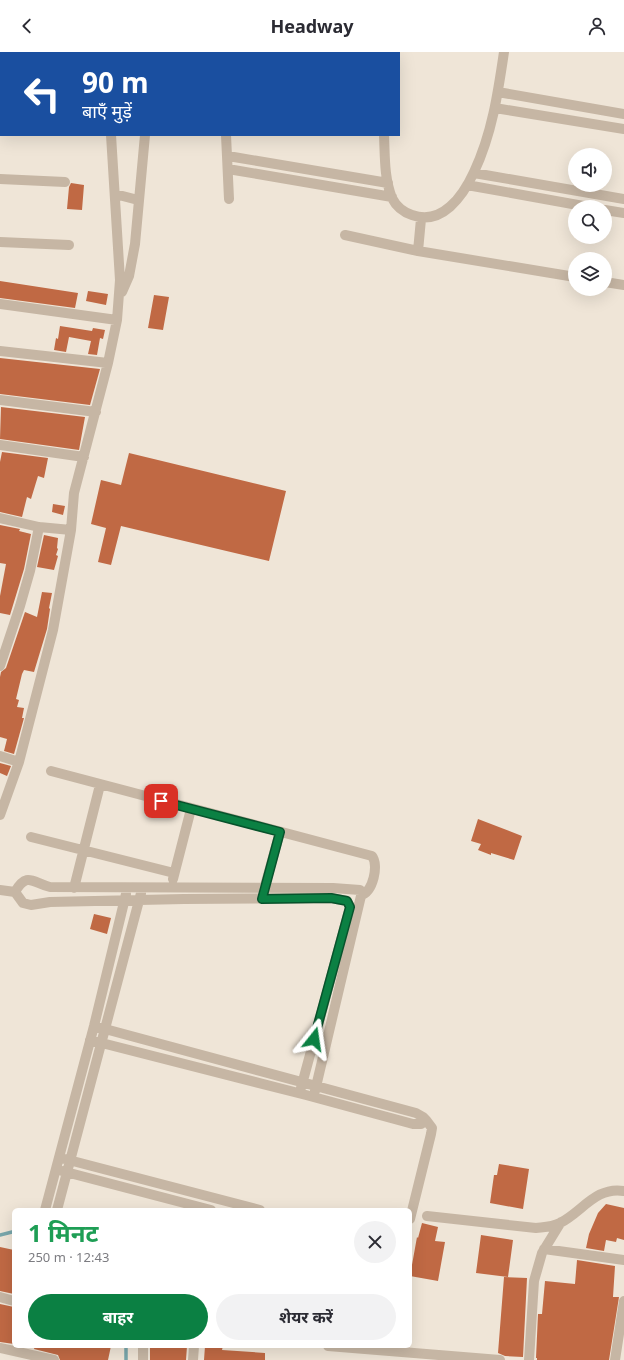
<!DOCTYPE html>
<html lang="hi">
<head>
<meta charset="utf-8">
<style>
	:root { --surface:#fff; --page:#f2f2f3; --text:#2b2b33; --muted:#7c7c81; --accent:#0b8043 }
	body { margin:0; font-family:"Noto Sans","Noto Sans Devanagari",sans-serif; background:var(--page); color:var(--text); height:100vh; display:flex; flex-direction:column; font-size:15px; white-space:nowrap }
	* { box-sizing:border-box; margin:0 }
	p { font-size:13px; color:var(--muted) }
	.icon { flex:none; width:22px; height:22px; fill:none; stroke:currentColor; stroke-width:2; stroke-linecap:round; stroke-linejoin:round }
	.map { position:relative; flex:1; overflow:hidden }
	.details { position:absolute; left:12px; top:1156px; width:400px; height:140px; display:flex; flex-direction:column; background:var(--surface); border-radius:6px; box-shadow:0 4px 16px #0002 }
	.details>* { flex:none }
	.hud { position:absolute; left:0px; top:0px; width:400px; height:84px; box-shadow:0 4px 16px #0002; background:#1a4fa0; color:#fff; overflow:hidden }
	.buttons { position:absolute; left:568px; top:96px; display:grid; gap:8px }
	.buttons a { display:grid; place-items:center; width:44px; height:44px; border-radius:50%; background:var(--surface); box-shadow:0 4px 16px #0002; font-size:20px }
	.pin { position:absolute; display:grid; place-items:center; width:34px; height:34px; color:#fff; margin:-17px; border-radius:8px; box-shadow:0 2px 6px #0006 }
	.me { position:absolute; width:44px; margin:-22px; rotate:15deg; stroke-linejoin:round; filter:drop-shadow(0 0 3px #0008) }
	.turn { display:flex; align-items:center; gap:14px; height:84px; padding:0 16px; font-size:18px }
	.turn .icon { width:52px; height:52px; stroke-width:2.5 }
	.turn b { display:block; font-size:28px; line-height:34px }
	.round { display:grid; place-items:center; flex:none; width:42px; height:42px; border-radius:21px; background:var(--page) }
	.summary { display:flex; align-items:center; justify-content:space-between; height:68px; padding:0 16px }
	h1 { font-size:24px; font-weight:700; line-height:30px; color:#1e9e55 }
	.cta { display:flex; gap:8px; margin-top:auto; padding:8px 16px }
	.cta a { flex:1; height:46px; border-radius:24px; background:var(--accent); color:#fff; font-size:16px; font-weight:700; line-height:46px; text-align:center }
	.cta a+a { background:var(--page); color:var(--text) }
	header { display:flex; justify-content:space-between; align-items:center; height:52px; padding:0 16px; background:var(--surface); font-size:18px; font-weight:700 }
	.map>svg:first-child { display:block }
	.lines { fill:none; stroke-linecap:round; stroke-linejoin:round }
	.stream { stroke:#78a6ab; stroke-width:3.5 }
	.building { fill:#c06944 }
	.minor { stroke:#c6b6a4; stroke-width:10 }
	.route-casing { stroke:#07532c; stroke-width:10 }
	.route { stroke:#0b8043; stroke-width:7 }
</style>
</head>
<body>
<header><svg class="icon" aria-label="back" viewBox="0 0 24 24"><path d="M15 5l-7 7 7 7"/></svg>Headway<svg class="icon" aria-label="person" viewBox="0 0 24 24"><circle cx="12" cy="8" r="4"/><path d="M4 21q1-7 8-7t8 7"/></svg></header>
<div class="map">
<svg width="624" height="1308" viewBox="0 0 624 1308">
	<rect width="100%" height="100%" fill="#efe5d7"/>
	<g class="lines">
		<path class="stream" d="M0 1183 12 1180 14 1181
			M126 1294V1308"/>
	</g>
	<path class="building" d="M71 131 84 133 82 158 67 157 69 135Z
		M0 229 78 241 75 256 0 246Z
		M88 239 108 242 106 253 86 249Z
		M154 243 169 245 163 278 148 276Z
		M60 274 92 279 93 276 105 278 103 287 100 286 97 303 88 302 91 289 69 285 66 300 54 298 56 286 58 287Z
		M0 306 100 317 90 353 0 342Z
		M1 355 85 365 79 398 0 387Z
		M2 400 48 406 44 426 38 424 31 447 27 445 22 465 0 460V410Z
		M129 401 286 439 269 509 121 474 111 513 98 510 106 476 91 472 101 428 121 433Z
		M53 452 65 454 63 463 52 460Z
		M0 473 20 477 19 479 31 482 24 517 10 563 0 561V544L6 512 0 511Z
		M44 483 58 486 57 496 58 497 56 503 58 504 54 518 37 515Z
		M42 540 52 541 49 556 50 557 47 577 34 620 24 618 22 622 16 647 19 648 17 655 24 656 22 666H24L14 702 4 699 7 687 0 685V625L1 620 6 616 25 560 37 565Z
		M0 711 11 714 7 724 0 721Z
		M478 767 522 784 514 808 491 801V803L478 798 481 792 471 789Z
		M94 862 111 866 107 882 90 877Z
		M499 1112 529 1117 523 1157 490 1151 494 1123H497Z
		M606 1152 624 1156V1188L617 1186 616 1190 606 1188 604 1199 586 1196 589 1182 598 1161Z
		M422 1171 438 1175 435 1189 445 1190 438 1229 410 1224 417 1185 418 1186Z
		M481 1183 513 1188 508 1225 476 1221Z
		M0 1195 14 1198V1242L0 1239Z
		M577 1208 615 1214 613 1245H619L609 1308H537V1306H536L538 1262H542L545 1229 575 1232Z
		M504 1225 527 1226 523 1305 505 1304 498 1301Z
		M0 1252 14 1255V1292L0 1290Z
		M35 1294H111L108 1308H60L58 1303 34 1297Z
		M150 1294H187L186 1308H150Z
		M205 1294H223L222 1298 265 1301V1308H204Z"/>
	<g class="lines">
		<path class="minor" d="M53 0 64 1
			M108 0V1
			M150 0V1
			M220 0V1
			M390 1V0
			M498 40 624 62
			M495 56 624 77
			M0 61H1
			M226 83 229 147
			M384 83C385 104 384 126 392 146 396 154 403 160 412 163 442 174 463 144 474 120 492 82 498 41 504 0
			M228 104 388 131
			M228 117 392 145
			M474 121 624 147
			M0 127 65 130
			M467 133 589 155
			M115 142 138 148
			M605 158 624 161
			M421 167 418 199 575 225
			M345 183 418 199
			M0 190 69 193
			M605 230 624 233
			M122 240 129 224 135 192 145 83
			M0 252 117 268
			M0 299 108 311
			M0 348 96 360
			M0 393 84 405
			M0 466 39 475 71 478
			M0 614 20 554 30 519 39 475
			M0 704 19 710
			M51 719 372 804C379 813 373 840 361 843
			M0 763 19 710 53 578 71 478 74 441 108 311 117 268 120 228 111 83
			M31 785 174 821
			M173 827 191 757
			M74 836 100 733
			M0 838 15 840
			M15 840C27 819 33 831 50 835L333 836 360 838 362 840 360 848 315 1039
			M15 840 23 851 31 853 50 850 184 847 331 846 347 849 350 855 301 1036
			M263 841 280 780
			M90 988 306 1043 413 1072H421L426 1068 423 1065 416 1061 94 974
			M65 1107 260 1158
			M62 1119 211 1158
			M45 1158 94 974 126 842
			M57 1158 141 841
			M427 1164 536 1176C544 1175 552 1175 560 1171 582 1160 596 1134 624 1139
			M410 1167 431 1082 432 1076 426 1068
			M544 1197 624 1208
			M0 1245 14 1249
			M143 1294V1308
			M328 1294 500 1308
			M0 1296 54 1308
			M193 1308 194 1294
			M529 1308 534 1229 542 1201 561 1170
			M615 1308 624 1249"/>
	</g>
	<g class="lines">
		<defs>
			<path id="route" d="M161 749 280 780 262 847 331 846 347 849 350 855 314 987"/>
		</defs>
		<use href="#route" class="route-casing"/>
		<use href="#route" class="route"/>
	</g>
</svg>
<div class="buttons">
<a><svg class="icon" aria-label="sound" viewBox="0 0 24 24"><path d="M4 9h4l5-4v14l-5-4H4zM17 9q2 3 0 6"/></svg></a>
<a><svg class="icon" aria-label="search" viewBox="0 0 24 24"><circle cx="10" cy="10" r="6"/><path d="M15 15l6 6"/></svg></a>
<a><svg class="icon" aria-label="layers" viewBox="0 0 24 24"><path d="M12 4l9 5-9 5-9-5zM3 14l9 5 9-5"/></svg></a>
</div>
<div class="pin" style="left:161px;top:749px;background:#d93025"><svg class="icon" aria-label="arrive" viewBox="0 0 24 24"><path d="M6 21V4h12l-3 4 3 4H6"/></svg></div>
<svg class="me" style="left:314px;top:987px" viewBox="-20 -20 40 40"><path d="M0-17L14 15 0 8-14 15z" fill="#0b8043" stroke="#fff" stroke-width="4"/></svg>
<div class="hud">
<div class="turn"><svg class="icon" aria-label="left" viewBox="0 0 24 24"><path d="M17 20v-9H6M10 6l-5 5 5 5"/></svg><div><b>90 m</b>बाएँ मुड़ें</div></div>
</div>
<section class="details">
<div class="summary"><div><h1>1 मिनट</h1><p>250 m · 12:43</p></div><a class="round"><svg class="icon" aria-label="close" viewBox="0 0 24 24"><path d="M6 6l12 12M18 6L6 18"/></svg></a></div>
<div class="cta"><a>बाहर</a><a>शेयर करें</a></div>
</section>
</div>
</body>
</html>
